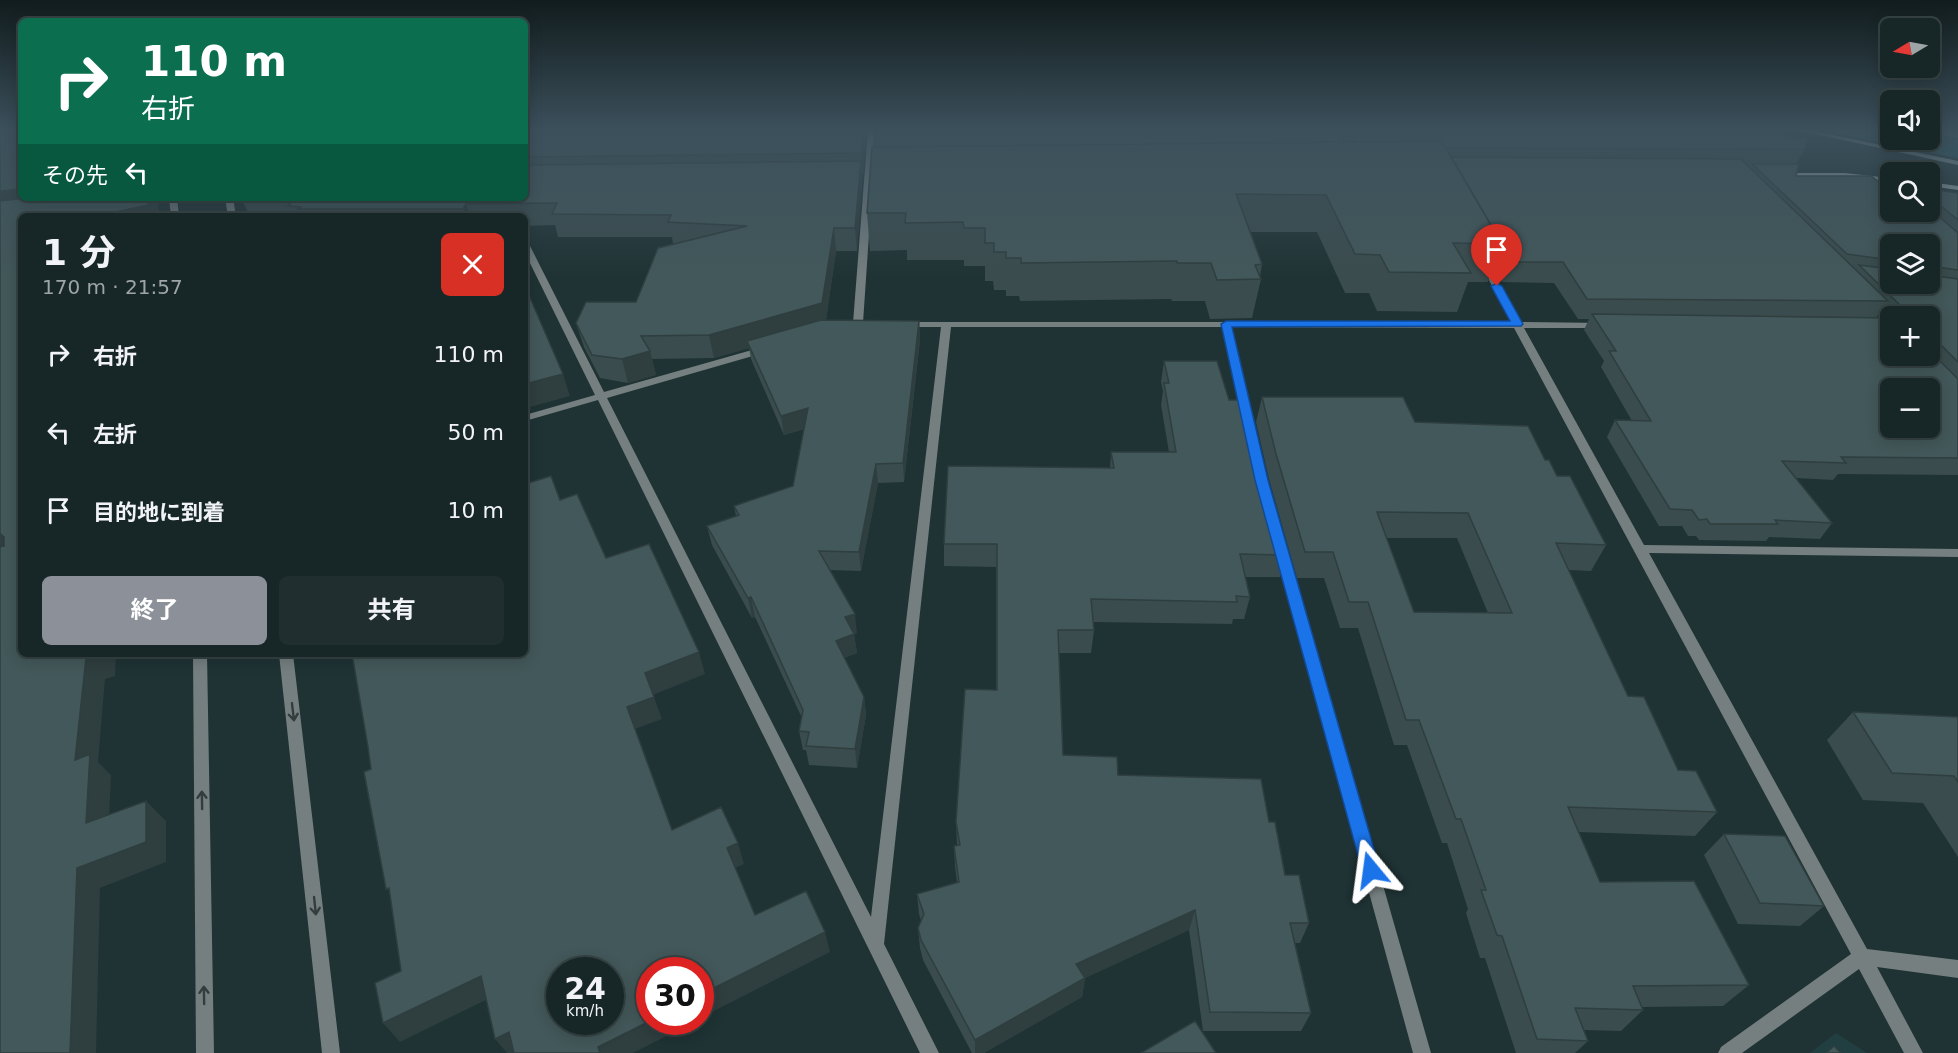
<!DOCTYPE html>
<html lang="ja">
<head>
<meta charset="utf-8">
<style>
	:root { --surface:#172627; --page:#202e2f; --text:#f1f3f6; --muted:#9ea5a7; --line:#364344; --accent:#8c9099 }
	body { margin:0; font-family:"DejaVu Sans","Noto Sans JP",sans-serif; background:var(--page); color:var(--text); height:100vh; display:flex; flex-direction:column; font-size:22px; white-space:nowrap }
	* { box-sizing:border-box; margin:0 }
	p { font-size:20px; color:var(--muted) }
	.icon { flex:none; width:33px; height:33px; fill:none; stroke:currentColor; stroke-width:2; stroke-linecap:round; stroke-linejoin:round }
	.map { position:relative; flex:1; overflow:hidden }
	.details { position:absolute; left:18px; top:213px; width:510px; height:444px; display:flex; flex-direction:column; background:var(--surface); border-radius:9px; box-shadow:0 3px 15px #0003,0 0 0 2px var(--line) }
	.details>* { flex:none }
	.hud { position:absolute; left:18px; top:18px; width:510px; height:183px; border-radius:9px; box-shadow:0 3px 15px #0003,0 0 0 2px var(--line); background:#0b6e4f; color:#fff; overflow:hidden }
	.needle { width:39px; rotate:260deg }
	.controls { position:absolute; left:1880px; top:18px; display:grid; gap:12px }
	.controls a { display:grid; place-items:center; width:60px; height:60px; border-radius:9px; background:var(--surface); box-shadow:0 3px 15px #0003,0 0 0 2px var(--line); font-size:30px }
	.speed { position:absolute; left:546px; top:957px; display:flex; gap:12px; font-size:30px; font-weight:700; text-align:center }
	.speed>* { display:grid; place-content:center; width:78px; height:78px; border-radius:50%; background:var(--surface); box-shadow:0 3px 15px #0003,0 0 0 2px var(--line); line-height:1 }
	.speed small { font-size:15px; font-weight:400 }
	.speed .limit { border:9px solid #d22; background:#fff; color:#111 }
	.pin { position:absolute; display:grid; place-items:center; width:51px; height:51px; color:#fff; margin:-62px -26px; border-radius:50% 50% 50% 0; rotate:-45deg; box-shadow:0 0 6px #0007 }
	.pin .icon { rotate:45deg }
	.me { position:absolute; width:66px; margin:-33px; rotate:344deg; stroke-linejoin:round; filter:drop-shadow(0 0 4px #0008) }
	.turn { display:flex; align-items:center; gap:21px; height:126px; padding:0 24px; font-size:27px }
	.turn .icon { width:78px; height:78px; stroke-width:2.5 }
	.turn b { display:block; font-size:42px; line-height:51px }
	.then { display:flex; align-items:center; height:57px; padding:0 24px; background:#0003; gap:12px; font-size:22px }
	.round { display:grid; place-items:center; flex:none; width:63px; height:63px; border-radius:9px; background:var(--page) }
	.overview { display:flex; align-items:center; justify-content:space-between; height:102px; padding:0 24px }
	h1 { font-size:36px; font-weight:700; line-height:45px }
	.cta { display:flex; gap:12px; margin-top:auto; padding:12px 24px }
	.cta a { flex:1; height:69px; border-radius:9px; background:var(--accent); color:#fff; font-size:24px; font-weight:700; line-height:69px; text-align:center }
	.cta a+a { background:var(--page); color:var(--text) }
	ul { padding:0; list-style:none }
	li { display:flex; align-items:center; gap:18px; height:78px; padding:0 24px }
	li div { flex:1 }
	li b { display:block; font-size:22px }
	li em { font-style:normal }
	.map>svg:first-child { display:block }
	.built { fill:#213f40 }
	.green { fill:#1b6064 }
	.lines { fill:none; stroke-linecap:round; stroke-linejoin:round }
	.street { fill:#757f80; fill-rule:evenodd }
	.secondary { fill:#9dadae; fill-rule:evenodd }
	.wall { fill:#3a4c4d; fill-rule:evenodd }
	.shaded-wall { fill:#2f3e3f }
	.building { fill:#43585a; stroke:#2f3e3f; stroke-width:1.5; fill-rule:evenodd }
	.oneway { stroke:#333d3d }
	.route { fill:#1a73e8; stroke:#114b97; stroke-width:1.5 }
</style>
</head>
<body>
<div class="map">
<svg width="1958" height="1053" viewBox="0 0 1958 1053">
	<rect width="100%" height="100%" fill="#1f3334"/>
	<path class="built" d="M1836 1033 1867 1053H1810Z"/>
	<path class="green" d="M1819 130H1890V140H1929V130H1958V158Z"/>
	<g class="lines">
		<path class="street" d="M868 130H876L863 323 858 326 853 323Z
			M1929 130 1958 134V138L1929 133Z
			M169 198H177L179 216H171Z
			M225 198H233L236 216H228Z
			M525 241 529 244 604 392 759 348H767L768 350 767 352 607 398 871 917 941 327H903L898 324 900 322H1511L1479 261 1483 258 1487 261 1521 322 1605 323V327L1602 328H1524L1644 545 1958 549V557L1649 553 1867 949 1958 960V978L1877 967 1923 1053H1904L1859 969 1742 1053H1718L1721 1047 1851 954 1514 328 1232 327 1252 416 1247 419 1242 416 1222 327H951L884 944 939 1053H920L598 400 525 421V415L595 395 525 253Z
			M1280 542 1286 546 1431 1053H1413L1274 546Z
			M193 654H207L214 1053H196Z
			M279 654H293L340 1053H322Z"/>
		<path class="secondary" d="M1797 130H1809L1958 161V165Z
			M1777 173H1845L1890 178V182L1845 177H1780L1776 175Z
			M1929 182 1958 186V190L1929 186Z"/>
	</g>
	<path class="wall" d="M525 130H867L863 174H862V183L857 251H836L826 320 919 321 920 340 904 482 878 483 861 571 830 570 857 633 854 634 857 653 844 658 864 697 866 715 857 768 809 765 806 750H803L799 731 802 718 755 617 752 618 712 545 707 526 736 516 734 506 793 486 804 429 784 435 751 359 749 348 714 358 652 359 656 375 628 383 600 378 584 347 576 323 636 302 673 244 672 237H558L555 225 525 226V216H250L241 198H525Z
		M875 130H1747L1805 149 1796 164V176L1882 184 1929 212V189L1958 193V475L1838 474 1833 480 1796 478 1832 523 1820 539 1769 537 1766 541 1699 540 1696 536H1688L1682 526H1659L1607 437 1615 420 1632 421 1601 367 1604 361 1584 330 1589 319H1578L1554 283 1502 282 1493 266 1488 282H1468L1457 312 1377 311 1369 293H1345L1317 232H1250L1262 264 1260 277 1261 279 1252 318 1210 319 1205 301H1172L1171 299 1020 301 1019 296H1006V290H994L993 281H985V266H964V260H907V250L870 251 867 213ZM1890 244H1929V284H1890ZM1880 312 1886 318H1876ZM1890 316H1929V356H1890Z
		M1164 361 1229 400 1258 458 1286 555 1280 577H1245L1250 597 1244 619H1233L1232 624 1093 622 1094 630 1091 653H1059L1063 755 1118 775 1269 822 1285 875 1309 923 1300 943H1295L1311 1013 1301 1031H1203L1189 930 1085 978 1082 997 984 1053H972L923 960 920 948 918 928 921 921 919 914 917 894 957 882 955 867 954 846 957 845 956 822 996 690V567L944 566V544L1110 468 1111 452H1169L1161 405 1163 391 1161 382Z
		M1262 397 1415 422 1545 460 1557 476 1606 545 1591 571 1569 570 1628 696 1678 770 1717 812 1695 836 1578 832 1600 882 1749 985 1723 1006 1642 1007 1643 1010 1621 1031 1584 1030 1588 1041 1575 1053H1516L1485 958H1480L1466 913 1468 909 1447 843H1442L1407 745H1394L1358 628H1340L1324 578H1297L1269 479 1256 422ZM1386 538H1457L1488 613 1414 612Z
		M1853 712 1958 717V857L1923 803 1863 800 1827 740Z
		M1724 834 1824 906 1800 926 1738 924 1704 855Z"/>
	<path class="shaded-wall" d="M863 130H867L863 174 861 153Z
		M861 161 862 183 857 251 855 228Z
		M21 189V198H112L0 212V191Z
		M148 198H158L159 216H97Z
		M466 204 471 216H466L463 209Z
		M834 228 836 251 825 327 747 341 749 348 714 358 709 335Z
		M919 321 920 340 904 482 903 463Z
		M650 351 656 375 628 383 622 359Z
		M563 374 570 396 530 407 531 410 525 412V384Z
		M808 408 811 426 784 435 781 416Z
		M876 464 878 483 861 571 859 552Z
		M1 534 20 556 0 561V535Z
		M751 597 755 617 752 618 748 598Z
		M855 614 857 633 854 634 857 653 838 660 836 641 845 617Z
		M699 652 705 674 653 695 645 673Z
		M96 654H116L115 676 105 679 98 762 111 775 108 843 86 823 75 760 86 658Z
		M654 697 662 719 635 729 627 707Z
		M864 697 866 715 857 768 855 749Z
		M146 801 166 821V862L100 888 96 1053H70L77 868Z
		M738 843 744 864 733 869 727 848Z
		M1195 910 1189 930 1085 978 1082 997 984 1053H975V1040L1076 964Z
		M825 932 830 952 700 1018V995Z
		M481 976 496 995 400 1042 383 1023Z
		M650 1022H694L633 1053H600L598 1047Z
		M509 1032 517 1053H507L495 1039Z"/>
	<path class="building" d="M0 130H21V189L0 191Z
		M525 130H863L861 153 525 157Z
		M875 130H1340L1344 142 874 147Z
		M1352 130H1747L1807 139 1805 149 1446 148 1442 141 1357 142Z
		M1442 141 1502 244 1453 243 1471 273 1389 272 1380 255 1355 254 1326 195 1236 194 1262 264 1255 265 1261 279 1217 280 1211 263H1177V261L1021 263V258H1006V252H994V243H985V228H964L963 222 905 223 906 213H867L872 147Z
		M1451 157 1741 159 1888 301 1587 299 1563 262H1510L1501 246 1502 244Z
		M861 161 855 228H834L822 303 709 335 641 336 650 351 622 359 592 355 576 323 586 302H636L658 248 747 226 668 222 671 215 552 214 557 203 466 204 463 209H298L301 207 288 206 296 198H241H525V165Z
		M1752 164H1799L1796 176H1871L1882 184 1890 185V212H1929V208L1958 233V270L1929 266V244H1890V260L1847 254Z
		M1929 189 1958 193V220L1929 196Z
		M26 198H148V205L97 216H21V654H96L86 658 75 760 90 754 86 823 146 801V842L77 868 70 1053H0V547L4 546V537L1 534 0 535V201Z
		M1859 265 1890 269V284H1929V275L1958 279V362L1934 338H1929V316H1901L1903 308Z
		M525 286 563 374 525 384Z
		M1592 314 1890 318V356H1929V350L1958 379V458L1841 457 1846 463 1782 461 1832 523 1775 520 1778 524H1710L1707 519 1699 520 1692 510 1670 509 1615 420 1651 421 1609 351H1616ZM1890 388H1929V428H1890Z
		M821 320 919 321 903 463 876 464 859 552 819 551 855 614 845 617 854 634 836 641 864 697 855 749 806 746 809 732 799 731 803 710 751 597 748 598 707 526 739 515 734 506 793 486 808 408 781 416 747 341Z
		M1164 361H1217L1229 400H1245L1258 458 1286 555 1240 554 1250 597 1236 596 1237 602 1091 599 1094 630H1058L1063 755 1117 757 1118 775 1261 779 1269 822H1275L1285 875H1299L1309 923H1290L1311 1013 1210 1012 1195 910 1076 964 1085 978 975 1040 921 940 918 928 924 914 917 894 959 882 954 846 960 845 956 822 965 689 997 690V544H944L948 466 1114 468 1111 452H1176L1164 383H1169Z
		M1262 397H1403L1415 422 1528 426 1545 460H1549L1557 476H1570L1606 545 1556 543 1628 696 1644 697 1678 770 1696 771 1717 812 1568 807 1600 882 1694 881 1749 985 1633 986 1643 1010 1575 1008 1588 1041 1537 1039 1502 936 1497 935 1481 890H1486L1461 819H1456L1419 720H1406L1368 602H1349L1333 552H1305L1276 454ZM1377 512 1468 513 1512 613 1414 612Z
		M551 476 560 500 577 494 606 558 649 544 699 652 645 673 654 697 627 707 672 830 721 807 738 843 727 848 755 915 806 891 825 932 700 995V970H650V1021L598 1047 600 1053H514L509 1032 495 1039 481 976 383 1023 375 983 401 971 389 888 386 889 364 772 371 769 368 747 352 654H525V483V484ZM560 970H610V1022H560Z
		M1853 712 1958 717V782L1954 776 1892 773Z
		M1724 834 1785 836 1824 906 1760 903Z
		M1195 1021 1216 1053H1141Z
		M1834 1046 1841 1053H1826Z"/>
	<defs><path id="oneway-shaft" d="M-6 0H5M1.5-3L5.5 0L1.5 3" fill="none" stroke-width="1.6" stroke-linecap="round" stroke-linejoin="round" transform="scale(1.5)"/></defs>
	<g class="oneway">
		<use href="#oneway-shaft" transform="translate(293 712) rotate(83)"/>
		<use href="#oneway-shaft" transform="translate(202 800) rotate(-91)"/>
		<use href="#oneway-shaft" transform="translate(315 906) rotate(84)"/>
		<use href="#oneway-shaft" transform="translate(204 995) rotate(-91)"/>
	</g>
	<linearGradient id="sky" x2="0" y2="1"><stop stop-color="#111c1d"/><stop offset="0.47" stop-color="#3c505c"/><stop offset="1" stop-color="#3c505c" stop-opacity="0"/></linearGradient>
	<rect width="1958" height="277" fill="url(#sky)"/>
	<path class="route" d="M1497 283 1502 286 1523 324 1521 326 1232 327 1268 480 1380 870 1377 876 1371 878 1364 876 1362 870 1255 480 1221 324 1226 321H1510L1491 286Z"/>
</svg>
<div class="controls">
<a><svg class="needle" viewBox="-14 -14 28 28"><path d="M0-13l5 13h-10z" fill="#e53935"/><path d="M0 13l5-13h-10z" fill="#9ea5a7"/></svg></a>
<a><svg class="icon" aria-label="sound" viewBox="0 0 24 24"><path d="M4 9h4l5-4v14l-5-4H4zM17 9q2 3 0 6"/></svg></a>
<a><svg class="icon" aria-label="search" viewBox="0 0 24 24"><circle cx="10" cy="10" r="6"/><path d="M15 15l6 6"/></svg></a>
<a><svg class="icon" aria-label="layers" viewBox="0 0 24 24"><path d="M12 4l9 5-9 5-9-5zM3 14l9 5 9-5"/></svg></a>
<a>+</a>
<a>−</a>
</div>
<div class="speed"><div>24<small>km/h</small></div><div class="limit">30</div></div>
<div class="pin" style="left:1497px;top:286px;background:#d93025"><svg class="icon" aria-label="arrive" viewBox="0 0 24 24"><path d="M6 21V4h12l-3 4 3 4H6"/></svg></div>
<svg class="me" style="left:1371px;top:870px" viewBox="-20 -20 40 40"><path d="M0-17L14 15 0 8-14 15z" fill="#1a73e8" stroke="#fff" stroke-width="4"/></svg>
<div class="hud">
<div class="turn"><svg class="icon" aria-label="right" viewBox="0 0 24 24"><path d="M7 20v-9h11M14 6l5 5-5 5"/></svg><div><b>110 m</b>右折</div></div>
<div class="then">その先<svg class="icon" aria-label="left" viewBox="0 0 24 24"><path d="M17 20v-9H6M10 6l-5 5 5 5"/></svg></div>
</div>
<section class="details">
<div class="overview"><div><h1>1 分</h1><p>170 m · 21:57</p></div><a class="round" style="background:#d93025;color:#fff"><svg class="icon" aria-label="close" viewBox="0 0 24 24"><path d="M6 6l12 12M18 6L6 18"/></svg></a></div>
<ul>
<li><svg class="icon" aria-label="right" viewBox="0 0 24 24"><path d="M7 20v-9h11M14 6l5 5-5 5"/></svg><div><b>右折</b></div><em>110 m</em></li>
<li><svg class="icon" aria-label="left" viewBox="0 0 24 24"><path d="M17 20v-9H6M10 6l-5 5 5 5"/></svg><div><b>左折</b></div><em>50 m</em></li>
<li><svg class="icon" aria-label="arrive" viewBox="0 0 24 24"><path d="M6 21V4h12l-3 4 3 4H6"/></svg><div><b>目的地に到着</b></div><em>10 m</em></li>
</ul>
<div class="cta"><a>終了</a><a>共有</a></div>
</section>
</div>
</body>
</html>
